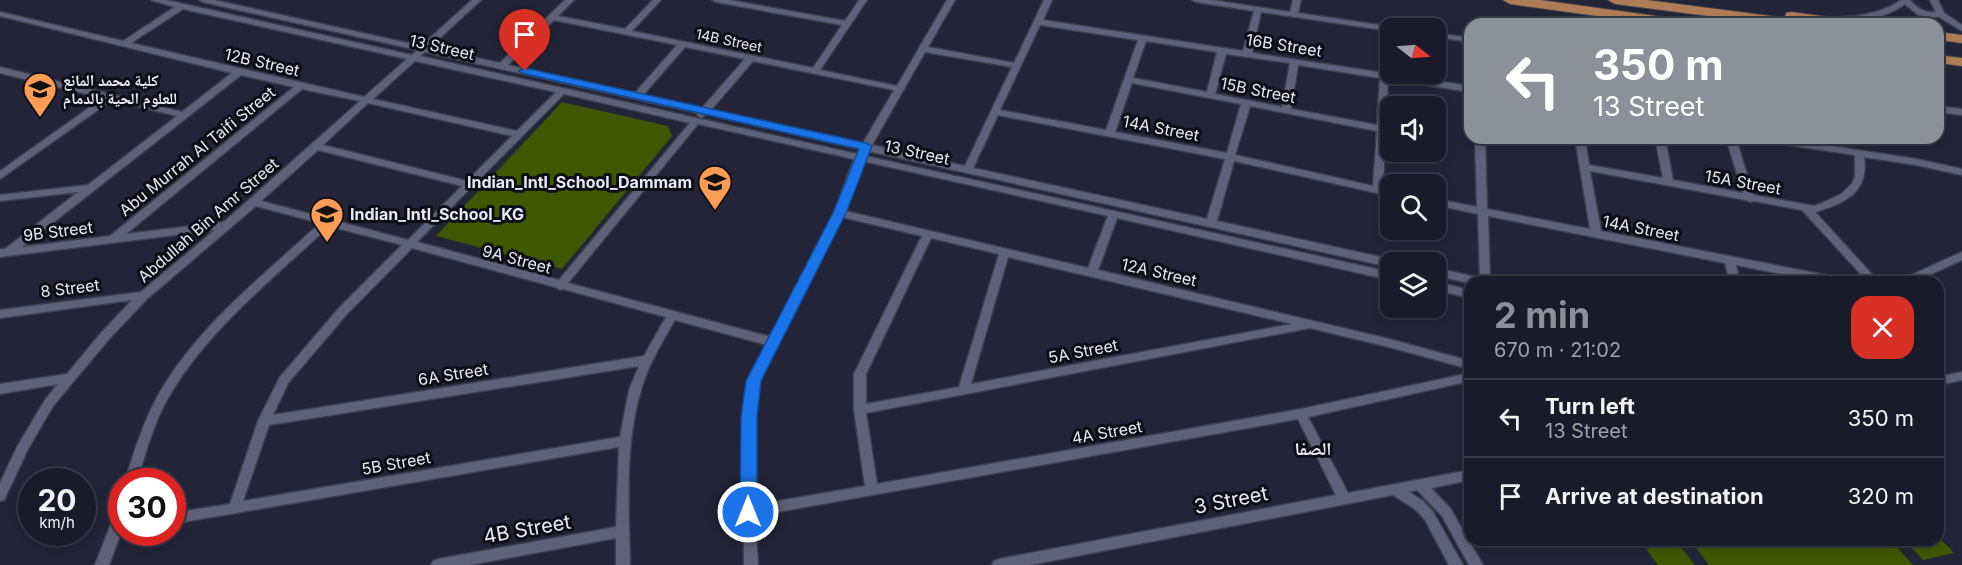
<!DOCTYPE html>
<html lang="en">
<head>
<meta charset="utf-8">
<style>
	:root { --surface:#1a1b2a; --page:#232432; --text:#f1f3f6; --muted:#9fa1a8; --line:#383947; --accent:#8c9099 }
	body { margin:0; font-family:Inter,"Noto Naskh Arabic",sans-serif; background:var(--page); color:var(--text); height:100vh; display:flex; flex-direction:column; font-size:22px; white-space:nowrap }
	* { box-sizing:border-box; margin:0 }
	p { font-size:20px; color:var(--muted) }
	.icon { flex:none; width:33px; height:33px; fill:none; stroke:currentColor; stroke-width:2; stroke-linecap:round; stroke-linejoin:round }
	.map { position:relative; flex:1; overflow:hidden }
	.panel { position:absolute; left:1464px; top:276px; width:480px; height:270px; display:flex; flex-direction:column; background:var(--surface); border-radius:18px; box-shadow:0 3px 9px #0003,0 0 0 2px var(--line) }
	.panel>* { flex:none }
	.top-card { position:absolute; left:1464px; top:18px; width:480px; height:126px; border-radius:18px; box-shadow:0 3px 9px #0003,0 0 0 2px var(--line); background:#8c9099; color:#fff; overflow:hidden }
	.needle { width:39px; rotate:107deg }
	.tools { position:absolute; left:1380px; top:18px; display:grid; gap:12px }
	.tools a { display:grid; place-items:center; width:66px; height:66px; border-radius:12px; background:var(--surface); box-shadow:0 3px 9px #0003,0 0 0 2px var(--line); font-size:30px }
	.speed { position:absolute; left:18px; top:468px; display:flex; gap:12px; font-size:30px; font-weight:700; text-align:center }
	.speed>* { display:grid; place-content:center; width:78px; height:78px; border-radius:50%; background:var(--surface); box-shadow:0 3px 9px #0003,0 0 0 2px var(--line); line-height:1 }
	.speed small { font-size:15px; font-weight:400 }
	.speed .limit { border:9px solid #d22; background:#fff; color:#111 }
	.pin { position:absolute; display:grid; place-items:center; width:51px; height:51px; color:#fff; margin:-62px -26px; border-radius:50% 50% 50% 0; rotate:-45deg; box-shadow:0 0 6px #0007 }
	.pin .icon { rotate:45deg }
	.me { position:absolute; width:66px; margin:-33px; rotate:0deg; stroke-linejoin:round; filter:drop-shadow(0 0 4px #0008) }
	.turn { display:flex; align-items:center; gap:21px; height:126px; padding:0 30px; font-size:27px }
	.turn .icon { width:78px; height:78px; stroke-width:2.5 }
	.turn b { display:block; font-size:42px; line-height:51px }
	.round { display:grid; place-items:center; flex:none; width:63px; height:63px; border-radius:18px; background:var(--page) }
	.headline { display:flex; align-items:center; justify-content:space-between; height:102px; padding:0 30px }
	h1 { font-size:36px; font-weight:700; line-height:45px; color:var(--accent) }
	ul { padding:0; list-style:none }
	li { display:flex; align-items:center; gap:18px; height:78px; padding:0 30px; border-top:2px solid var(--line) }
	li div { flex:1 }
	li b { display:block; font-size:22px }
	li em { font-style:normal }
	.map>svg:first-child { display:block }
	.green { fill:#405700 }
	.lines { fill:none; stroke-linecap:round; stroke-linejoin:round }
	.street-casing { stroke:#3d3e4e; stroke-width:3 }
	.primary-casing { stroke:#3d3e4e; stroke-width:2 }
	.street { fill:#5f6178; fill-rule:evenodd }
	.primary { fill:#af7d55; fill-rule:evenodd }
	.route { fill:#1a73e8; stroke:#114b97; stroke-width:1.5 }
	.labels { text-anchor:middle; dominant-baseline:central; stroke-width:6; stroke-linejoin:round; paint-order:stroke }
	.far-street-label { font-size:14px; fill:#e9eaf8; stroke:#0d0e17 }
	.street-label { font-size:16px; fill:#e9eaf8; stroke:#0d0e17 }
	.poi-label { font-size:16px; font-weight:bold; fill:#e9eaf8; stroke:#0d0e17; text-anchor:start }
	.neighbourhood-label { font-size:18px; font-weight:bold; fill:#e9eaf8; stroke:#0d0e17 }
	.near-street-label { font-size:20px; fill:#e9eaf8; stroke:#0d0e17 }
</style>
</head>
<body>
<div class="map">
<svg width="1962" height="565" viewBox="0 0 1962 565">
	<rect width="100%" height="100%" fill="#232438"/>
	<path class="green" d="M562 102 668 126 672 136 562 269 436 236Z
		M1938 536 1954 553 1923 560 1904 540H1938Z
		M1690 540H1891L1913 565H1709Z
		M1677 542 1695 565H1658L1646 549Z"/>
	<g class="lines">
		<defs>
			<path id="street" d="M151 0H166L412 55 417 50 203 2 199 0H214L421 46 472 0H481L429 48 500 63 565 0H574L558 16 625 29 653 0H661L632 31 813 68 842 25 716 2 712 0H729L845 21 859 0H867L820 70 897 86 947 0H955L928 47 1014 63 1044 0H1052L1043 20 1243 51 1254 11 1196 2 1192 0H1212L1290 12 1293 0H1301L1298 13 1393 27 1394 28H1390V31L1261 12 1252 53 1470 86V92L1388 79 1383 188 1390 190V196L1234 161 1217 221 1394 260 1395 262H1390V267L868 151 865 156 1390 272V280L1117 218 1098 270 1385 338 1470 361V369L1385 346 1310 328 866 413 877 484 1301 409 1470 373V381L1308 417 1348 493 1470 470V480L1431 488 1450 508 1483 565H1469L1442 516 1417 490 1409 492 1423 501 1433 512 1463 565H1449L1425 520 1415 509 1393 495 1030 565H992L994 561 999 559 1336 495 1298 419 755 516 758 565H744L743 417 748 381 767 345 675 320C662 342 648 365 641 390 624 446 629 507 630 565H616V538L470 565H431L433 561 438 559 616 527 619 447 172 524V513L230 504 258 421 280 377 339 308 402 245 329 226C274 278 205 332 167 400 153 425 145 454 137 482H125C134 451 144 420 160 392 199 325 264 275 320 223L256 206 148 298 109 339 53 406 28 449 4 500 0 501V483L17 447 45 400 58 384 0 394V384L67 374 101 333 132 300 0 318V310L141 292 215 230 0 257V249H5L78 192 0 201V195L88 185 177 116 112 100 0 179V171L103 98 0 73V67L182 112 232 73 0 16V12L123 41 175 7ZM183 9 407 59 364 97 131 43ZM554 20 677 45 635 93 508 65ZM1040 25 1138 40 1106 130 1000 110ZM1146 41 1217 52 1207 92 1133 78ZM685 47 745 59 702 108 643 95ZM425 52 698 113 697 115 701 118 706 114 860 149 857 154 420 56ZM925 52 1012 67 965 166 872 145ZM1226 54 1290 63 1282 107 1215 94ZM415 61 556 92 517 131 373 99ZM753 61 894 90 863 143 711 110ZM1298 65 1380 78 1377 125 1291 109ZM241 75 294 87 110 236 22 247ZM1132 83 1241 104 1227 153 1115 132ZM302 89 360 101 224 222 126 234ZM564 94 690 123 559 280 417 242ZM368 103 512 136 467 181 323 145ZM1250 106 1377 131 1373 186 1235 155ZM998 115 1225 159 1207 219 973 168ZM698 124 854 159 834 213 771 337 568 283ZM318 150 462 186 408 240 261 201ZM863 161 1108 216 1088 268 845 211ZM842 217 922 236 854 374V410L865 486 755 505V417L760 381ZM931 238 999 254 959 387 866 404V374ZM412 248 555 287 560 290 563 289 666 317 644 356 273 415 288 383 347 314ZM1008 257 1292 324 971 384ZM639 366 629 390 620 437 243 501 269 425Z
				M1901 0H1910C1917 9 1925 13 1936 12L1930 0H1938L1944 13 1962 25V31L1939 17H1931L1918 15 1905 4C1885 19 1859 21 1835 22L1831 20C1837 16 1847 17 1855 16 1871 14 1887 10 1901 0Z
				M1436 33 1470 38V42L1436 37Z
				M1938 106 1962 109V115L1938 112Z
				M1475 138H1485L1487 209 1590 229 1575 138H1585L1589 165 1663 178 1655 138H1665L1673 180 1743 193 1726 138H1736L1753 195 1814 206 1822 203 1841 194 1852 184 1855 176V155L1762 141 1757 138H1781L1916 159 1962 169V175L1916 165 1864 157C1869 193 1845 203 1815 212L1879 282H1868L1802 210 1754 201 1750 202 1746 200 1590 171 1601 231 1841 278 1846 282H1822L1736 265 1740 282H1730L1725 263 1488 216 1490 282H1470V283L1436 276V268L1480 278 1478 214 1436 205V199L1477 207Z
				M1962 252V260L1914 282H1885L1890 278 1909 276Z
				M1436 282 1470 290V298L1436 290Z
				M1962 372V380L1938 385V377Z
				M122 506V530L109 565H95L116 511 118 507Z"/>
			<path id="primary" d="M1503 0H1540L1685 20 1692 24H1655L1510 4Z
				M1608 0H1647L1785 18 1786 13 1791 12 1852 20 1859 24H1770L1615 4Z
				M1938 32 1962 35V43L1938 40Z
				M1938 55 1962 58V66L1938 63Z"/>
		</defs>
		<use href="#street" class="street-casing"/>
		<use href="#primary" class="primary-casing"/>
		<use href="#street" class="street"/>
		<use href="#primary" class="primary"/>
	</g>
	<path class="route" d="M525 68 866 143 872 146 846 213 761 381 757 417V512L754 517 748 519 743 517 740 512 741 417 746 381 833 213 859 149 521 73 519 71Z"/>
	<defs>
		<symbol id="university-pin" viewBox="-11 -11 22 30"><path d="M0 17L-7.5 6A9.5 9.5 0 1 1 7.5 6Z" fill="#fd9c55" stroke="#0d0e17"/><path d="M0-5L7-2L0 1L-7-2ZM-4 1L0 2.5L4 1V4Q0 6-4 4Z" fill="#111"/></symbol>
		<symbol id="school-pin" viewBox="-11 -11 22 30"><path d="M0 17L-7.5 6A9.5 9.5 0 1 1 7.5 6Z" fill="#fd9c55" stroke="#0d0e17"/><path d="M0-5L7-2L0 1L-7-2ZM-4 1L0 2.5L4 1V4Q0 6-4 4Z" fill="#111"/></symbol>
	</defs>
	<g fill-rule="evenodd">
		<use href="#university-pin" x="21" y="70" width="38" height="52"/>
		<use href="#school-pin" x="696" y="163" width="38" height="52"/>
		<use href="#school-pin" x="308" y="195" width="38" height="52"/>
	</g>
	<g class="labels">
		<g class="far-street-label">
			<text transform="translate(729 40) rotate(12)">14B Street</text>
		</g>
		<g class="street-label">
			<text transform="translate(1284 45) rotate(9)">16B Street</text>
			<text transform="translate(442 47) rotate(13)">13 Street</text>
			<text transform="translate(262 62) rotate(13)">12B Street</text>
			<text transform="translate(1258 90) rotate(11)">15B Street</text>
			<text transform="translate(1161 128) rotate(11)">14A Street</text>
			<text transform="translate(197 151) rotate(-39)">Abu Murrah Al Taifi Street</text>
			<text transform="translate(917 152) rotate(12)">13 Street</text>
			<text transform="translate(1743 182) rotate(10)">15A Street</text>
			<text transform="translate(208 220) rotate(-41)">Abdullah Bin Amr Street</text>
			<text transform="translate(1641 228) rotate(11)">14A Street</text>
			<text transform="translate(58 231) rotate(-7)">9B Street</text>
			<text transform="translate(517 259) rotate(15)">9A Street</text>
			<text transform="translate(1159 272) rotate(13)">12A Street</text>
			<text transform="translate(70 288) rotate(-7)">8 Street</text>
			<text transform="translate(1083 351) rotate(-11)">5A Street</text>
			<text transform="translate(453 374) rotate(-9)">6A Street</text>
			<text transform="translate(1107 432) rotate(-10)">4A Street</text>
			<text transform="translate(396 463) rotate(-10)">5B Street</text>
		</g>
		<g class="poi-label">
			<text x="63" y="80">كلية محمد المانع<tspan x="63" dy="18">للعلوم الحية بالدمام</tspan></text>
			<text x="692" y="182" text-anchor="end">Indian_Intl_School_Dammam</text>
			<text x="350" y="214">Indian_Intl_School_KG</text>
		</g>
		<g class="neighbourhood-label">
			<text x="1313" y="448">الصفا</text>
		</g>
		<g class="near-street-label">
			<text transform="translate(1231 500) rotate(-11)">3 Street</text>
			<text transform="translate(527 529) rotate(-10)">4B Street</text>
		</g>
	</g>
</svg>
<div class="tools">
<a><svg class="needle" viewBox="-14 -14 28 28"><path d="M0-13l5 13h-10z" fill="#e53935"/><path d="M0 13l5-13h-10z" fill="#9fa1a8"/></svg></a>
<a><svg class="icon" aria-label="sound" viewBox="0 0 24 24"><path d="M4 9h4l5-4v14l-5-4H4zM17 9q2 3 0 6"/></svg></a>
<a><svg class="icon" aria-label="search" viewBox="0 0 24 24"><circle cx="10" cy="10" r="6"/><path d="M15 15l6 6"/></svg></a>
<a><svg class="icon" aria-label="layers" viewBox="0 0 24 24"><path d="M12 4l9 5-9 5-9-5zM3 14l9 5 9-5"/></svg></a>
</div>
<div class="speed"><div>20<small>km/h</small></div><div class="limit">30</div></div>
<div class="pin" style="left:525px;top:71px;background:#d93025"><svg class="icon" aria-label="arrive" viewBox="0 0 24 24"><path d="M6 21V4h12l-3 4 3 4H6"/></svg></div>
<svg class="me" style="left:748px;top:512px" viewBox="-20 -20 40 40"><circle r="17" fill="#1a73e8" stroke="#fff" stroke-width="3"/><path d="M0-11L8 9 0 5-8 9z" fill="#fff"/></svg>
<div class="top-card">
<div class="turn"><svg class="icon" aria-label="left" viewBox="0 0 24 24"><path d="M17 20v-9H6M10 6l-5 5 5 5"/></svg><div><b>350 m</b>13 Street</div></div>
</div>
<section class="panel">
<div class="headline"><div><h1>2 min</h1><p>670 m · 21:02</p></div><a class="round" style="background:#d93025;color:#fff"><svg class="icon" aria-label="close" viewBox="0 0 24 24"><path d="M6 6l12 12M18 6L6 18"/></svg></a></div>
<ul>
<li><svg class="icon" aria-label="left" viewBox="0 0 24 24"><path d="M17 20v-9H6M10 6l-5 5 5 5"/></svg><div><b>Turn left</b><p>13 Street</p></div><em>350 m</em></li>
<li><svg class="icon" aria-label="arrive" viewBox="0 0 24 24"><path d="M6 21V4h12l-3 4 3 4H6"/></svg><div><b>Arrive at destination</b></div><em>320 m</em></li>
</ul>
</section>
</div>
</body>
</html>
